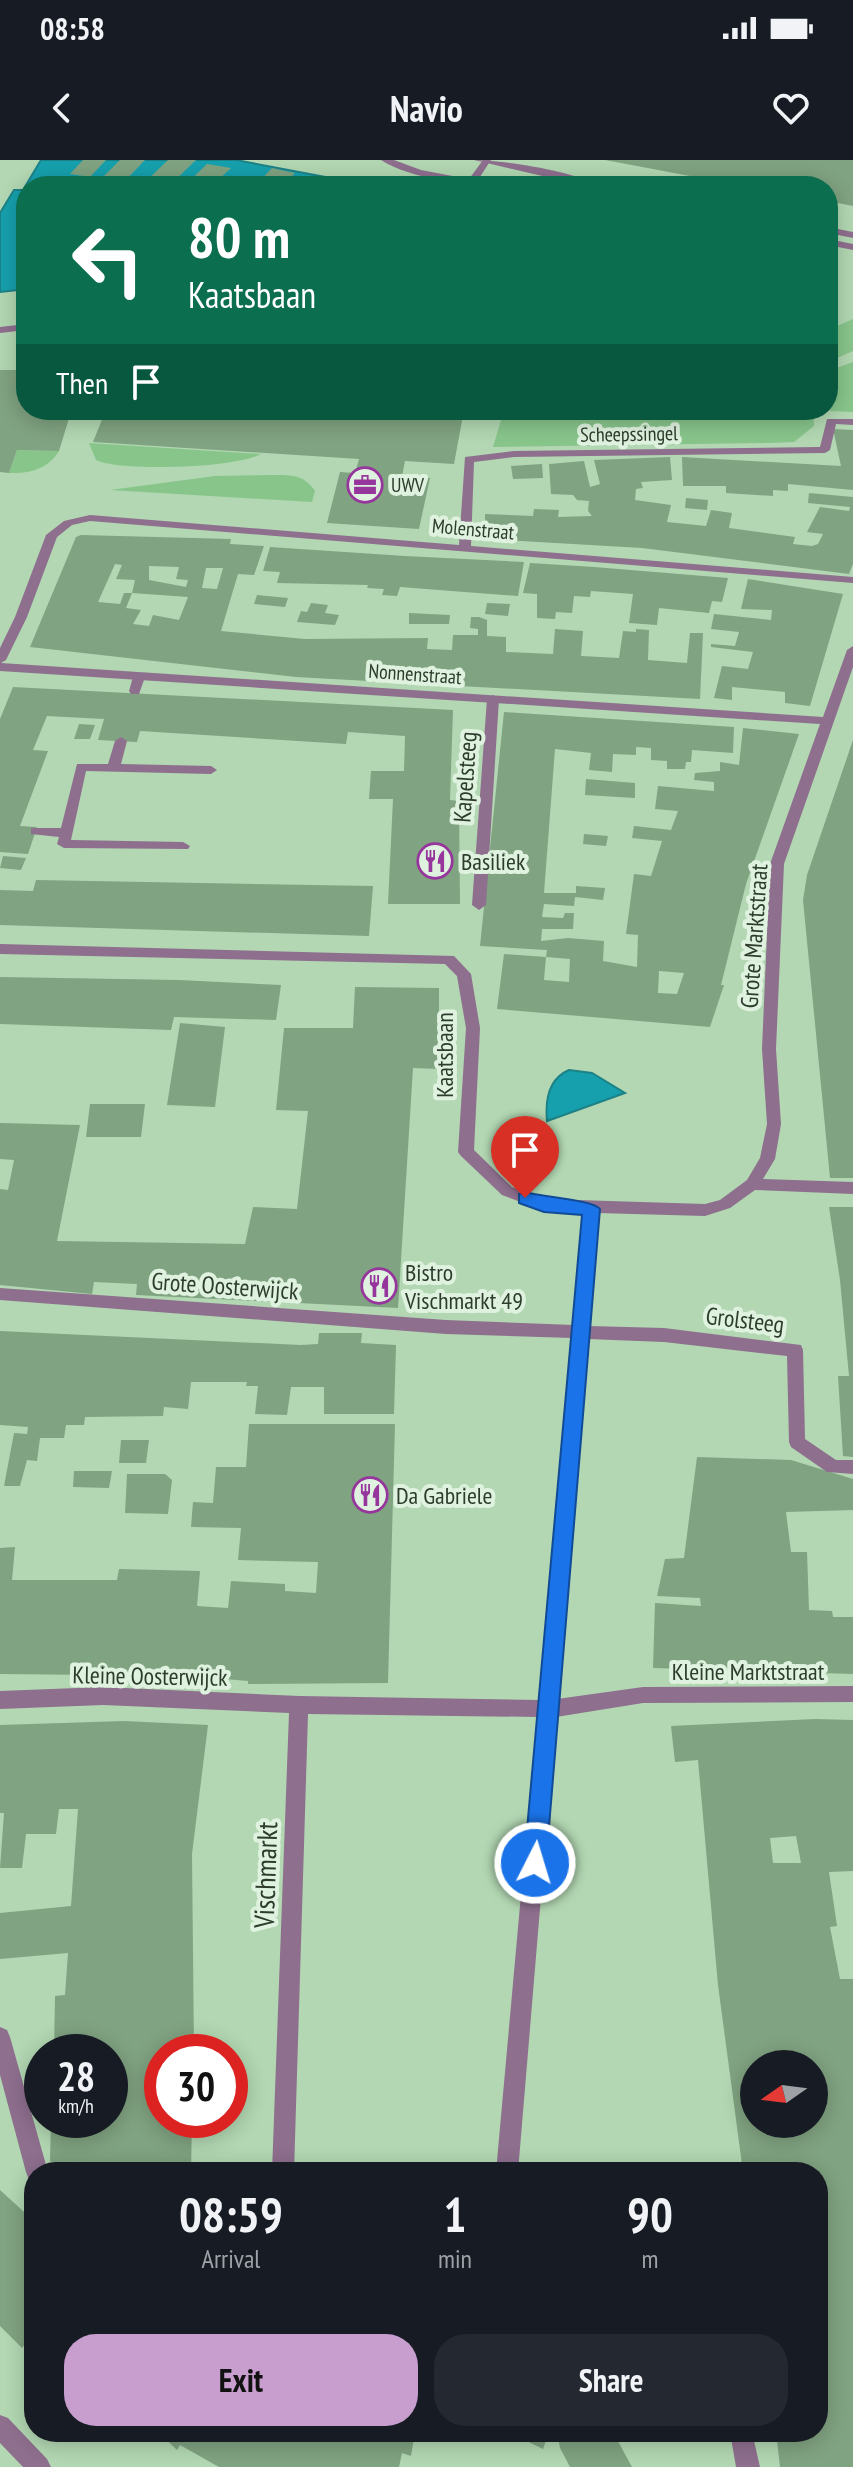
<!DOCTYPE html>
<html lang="en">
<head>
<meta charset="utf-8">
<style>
	:root { --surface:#171b24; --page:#242831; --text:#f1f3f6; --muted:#9ea1a6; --accent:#c89ece }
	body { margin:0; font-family:"PT Sans Narrow",sans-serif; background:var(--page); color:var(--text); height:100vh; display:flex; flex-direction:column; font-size:30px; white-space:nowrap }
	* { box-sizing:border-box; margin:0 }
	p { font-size:26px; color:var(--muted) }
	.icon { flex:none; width:44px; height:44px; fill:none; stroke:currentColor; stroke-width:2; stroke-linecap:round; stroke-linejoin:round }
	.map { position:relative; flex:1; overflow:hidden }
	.drawer { position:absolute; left:24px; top:2002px; width:804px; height:280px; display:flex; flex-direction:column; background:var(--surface); border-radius:32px; box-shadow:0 4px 20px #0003 }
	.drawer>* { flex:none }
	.guide { position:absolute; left:16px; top:16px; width:822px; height:244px; border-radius:32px; box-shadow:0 4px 20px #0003; background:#0b6e4f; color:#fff; overflow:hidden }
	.needle { width:52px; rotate:256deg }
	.fabs { position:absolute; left:740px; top:1890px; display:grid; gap:16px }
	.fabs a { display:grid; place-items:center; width:88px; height:88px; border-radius:50%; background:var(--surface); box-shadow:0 4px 20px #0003; font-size:40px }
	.speed { position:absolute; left:24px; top:1874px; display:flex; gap:16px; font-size:40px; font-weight:700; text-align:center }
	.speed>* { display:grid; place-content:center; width:104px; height:104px; border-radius:50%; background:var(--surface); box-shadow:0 4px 20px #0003; line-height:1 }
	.speed small { font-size:20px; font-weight:400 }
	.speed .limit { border:12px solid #d22; background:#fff; color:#111 }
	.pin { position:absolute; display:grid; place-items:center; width:68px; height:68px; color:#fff; margin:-82px -34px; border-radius:50% 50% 50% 0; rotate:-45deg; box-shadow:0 0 8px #0007 }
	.pin .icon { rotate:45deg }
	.me { position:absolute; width:88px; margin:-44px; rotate:5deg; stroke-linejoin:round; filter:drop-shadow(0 0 6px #0008) }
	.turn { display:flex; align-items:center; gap:28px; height:168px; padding:0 40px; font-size:36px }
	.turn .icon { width:104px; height:104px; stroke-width:2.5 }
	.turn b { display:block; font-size:56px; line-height:68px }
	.then { display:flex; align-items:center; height:76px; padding:0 40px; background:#0003; gap:16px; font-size:30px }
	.eta { display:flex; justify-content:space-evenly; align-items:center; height:136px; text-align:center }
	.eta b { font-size:48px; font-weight:600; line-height:56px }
	.cta { display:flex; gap:16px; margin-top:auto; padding:16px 40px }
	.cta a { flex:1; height:92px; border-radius:32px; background:var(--accent); color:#111; font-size:32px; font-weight:600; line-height:92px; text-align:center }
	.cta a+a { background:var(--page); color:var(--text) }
	.status { display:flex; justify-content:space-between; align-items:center; height:56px; padding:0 40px; background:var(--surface); direction:ltr }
	.status svg { height:22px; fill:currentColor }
	header { display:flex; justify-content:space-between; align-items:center; height:104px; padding:0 40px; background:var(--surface); font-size:36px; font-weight:600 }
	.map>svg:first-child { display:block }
	.green { fill:#88c58b }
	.water { fill:#16a0ad; stroke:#1d8287; stroke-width:2 }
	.building { fill:#80a381; fill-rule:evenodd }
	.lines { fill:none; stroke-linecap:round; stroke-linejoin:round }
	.service { fill:#8e6f8e; fill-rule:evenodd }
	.pedestrian { fill:#8e6f8e; fill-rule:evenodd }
	.minor { fill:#8e6f8e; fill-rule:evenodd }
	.tertiary { fill:#8e6f8e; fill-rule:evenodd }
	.route { fill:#1a73e8; stroke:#114b97; stroke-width:2 }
	.labels { text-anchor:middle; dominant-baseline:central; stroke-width:8; stroke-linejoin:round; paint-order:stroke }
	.far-street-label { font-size:20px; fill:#2d3c2d; stroke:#dff2df }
	.far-poi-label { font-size:20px; fill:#2d3c2d; stroke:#dff2df; text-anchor:start }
	.street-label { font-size:24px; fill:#2d3c2d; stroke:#dff2df }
	.poi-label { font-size:24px; fill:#2d3c2d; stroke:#dff2df; text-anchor:start }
	.near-street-label { font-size:28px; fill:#2d3c2d; stroke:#dff2df }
</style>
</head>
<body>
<div class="status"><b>08:58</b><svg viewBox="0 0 49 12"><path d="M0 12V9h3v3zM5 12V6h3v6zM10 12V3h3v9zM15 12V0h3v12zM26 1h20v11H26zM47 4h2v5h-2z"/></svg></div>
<header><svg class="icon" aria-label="back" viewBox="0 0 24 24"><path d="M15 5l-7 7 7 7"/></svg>Navio<svg class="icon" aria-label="heart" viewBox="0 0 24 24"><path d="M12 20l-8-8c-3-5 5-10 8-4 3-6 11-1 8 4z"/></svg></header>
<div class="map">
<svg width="853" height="2307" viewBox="0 0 853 2307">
	<rect width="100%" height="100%" fill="#b2d7b2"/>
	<path class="green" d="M853 159V191L828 202V170Z
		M853 202V252L830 251 828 211Z
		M504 250H801L814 257V266L794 282 770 283 493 287Z
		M89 283 261 294C237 308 121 312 96 300Z
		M17 290 59 291C48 309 29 314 9 313Z
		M277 315C294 315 305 316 315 331L312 342 110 330 215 316Z"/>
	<path class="water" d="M41 0H236L373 26H26V129L0 132V53L14 30H23Z
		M569 910 592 913 625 933 547 961C545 940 548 919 569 910Z"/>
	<path class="building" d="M83 0H106L90 17 70 14Z
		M120 0H145L120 26H94Z
		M168 0H196L169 26H141Z
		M605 0H853V46L828 41V26H743Z
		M207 4 231 8 212 26H184Z
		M272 8 295 13 283 26H255Z
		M299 16 323 20 317 26H290Z
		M0 210H26V250H464L454 304 405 301 402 316 430 318 419 369 327 363 340 312 355 313 359 299 93 282 103 257 70 255 59 291 17 290 9 313 0 312Z
		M833 269 853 270V330L788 324V331L773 330V336L726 333V326H683L682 297 841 306Z
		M670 297 672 320 641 322 643 328 636 329 635 340 671 345 667 362 706 366 711 350 732 353 729 368 795 377 793 384 812 386 818 384 823 374 807 372 820 347 849 351 850 347 808 343 809 333 853 337V404L849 414 642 388 485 379V354L533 356 534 349 559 350 558 357 592 356 588 351 589 341 577 340 573 335 551 334 549 304 584 301 590 327 600 324 594 300Z
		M542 304 543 318 513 319 511 306Z
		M686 338 708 340 707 350 685 348Z
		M81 375 231 379 230 384 264 386 254 415 238 414 221 471 305 479 428 478 427 489 452 490 453 475H478V469L470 468 471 457H479L487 460V476L506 477V492L553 494 555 469 583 471 581 496 619 498 623 471 636 472V469L649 470 648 500 687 503 690 473H703L700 539 296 517 30 487 76 377ZM115 404 122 405 116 419 135 420 132 433 188 437 179 460 153 455 149 466 133 464 141 450 126 448 132 433H124L120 444 98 442ZM149 406 179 407 176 419 188 420 186 427 149 420ZM206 408H223L217 429 202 428Z
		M270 387 405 396 524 402 518 436 400 427 397 436 382 435 384 429 367 428 368 425 277 423 280 412 263 411Z
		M530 403 594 407 728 418 722 442 712 441 709 453 659 448 657 465 629 463 633 434 591 431 590 437 574 436 572 453 556 452 555 459 537 458V434L523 433Z
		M748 419 843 434 810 546 785 543V532L732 527V540L714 538 722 506 748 509 753 492 711 487V484L735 486 739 472 711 469 714 454 771 460 772 450 741 449Z
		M257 435 288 438 285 447 254 444Z
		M311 443 328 445 325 453 339 455 335 465 297 462 301 451 307 452Z
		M487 443 510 444 508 456 485 454Z
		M409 453 450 455 449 464H409Z
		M13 527 453 550 450 640 459 641 460 744H388L393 639H369L371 611H404L405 576 348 572 346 584 140 571 137 582 98 580 104 559 47 556 33 590 48 591 20 666 37 667 28 694 0 692V559Z
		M504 552 734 567 733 593 692 590 691 602H686L685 609H667V601L651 600V588L636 587V595L613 594 612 612 589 610 591 593 555 589 544 733H576V726L605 728 603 740 575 737 574 746 544 744 542 757 563 758 565 753H574L573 769H542L541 781 568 778 604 781 603 801 637 807 638 775 626 774 634 714 651 716 662 681 632 678 634 666 671 670 678 651 655 649 658 626 714 631V622L694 620 695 613 720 611V602L739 605 743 568 799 574 746 724 721 825H724L710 867 497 849 504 794 546 797 544 820 569 822 570 799 546 797 547 790 480 786ZM659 811 684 813 677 834 658 833Z
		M79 564 95 565 90 579H74Z
		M853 580V1018H830L803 740 807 715Z
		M586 619 635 623V638L585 635Z
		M584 674 608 676 606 686 583 684Z
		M3 696 26 698 21 710 0 708Z
		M36 720 373 726 369 776 0 765V730L33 731Z
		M0 817 179 820 281 825 276 860 174 857 171 870 0 864Z
		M355 827 439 828V909L413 908 398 1148 136 1135 137 1124 94 1122 92 1134 0 1125V1029L8 1030 14 1000 0 999V963L80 965 57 1081 245 1084 253 1047 297 1049 308 951 276 950 284 868H353Z
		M180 863 225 867 215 947 167 945Z
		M90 944H145L141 977H86Z
		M829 1047H853V1297L843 1296 838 1216H849L840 1120Z
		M0 1171 301 1185 318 1184 319 1173H362L361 1183 396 1185 394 1254H324V1227H291L287 1255 255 1254 258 1226H246L247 1222H191L188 1249 164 1247 163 1256 85 1257 84 1265H66L64 1278H40L37 1301 27 1300 20 1326H4L14 1273 27 1274 28 1267 0 1265Z
		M249 1264H395L388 1523 248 1524V1521L191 1516 0 1514V1388L15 1387 12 1420H117L119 1409 200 1411 197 1446 228 1448 231 1421 285 1424V1431L316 1433 318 1402 238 1400 241 1368 191 1367 193 1342 213 1343 216 1307H246Z
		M121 1280H149L146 1303H119Z
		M697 1297 791 1300 853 1319V1350L786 1352 791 1392H807L809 1450 832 1451 833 1457H853V1514L653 1508 655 1443 701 1446 700 1438 657 1436 665 1399 684 1398Z
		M74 1311H112L109 1328 73 1327Z
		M127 1314H165L172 1320 168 1354 125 1353Z
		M815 1559 853 1560V1711L829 1712 837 1766 830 1767 840 1819H853V2307H780L776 2272H818V2012H743L718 1825 698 1600 675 1602 671 1566ZM796 1676 801 1703H773L770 1678ZM754 1904H814V1964H754Z
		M124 1561 208 1565 192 1694 194 1892H162V1960H192L191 2012H74L50 2001 51 1960H110V1892H54L55 1836 65 1835 68 1793 0 1799V1753L71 1746 78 1649H59L56 1674H26L22 1708H0L4 1653H0V1565Z
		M0 2030 34 2061V2173L22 2188 0 2166Z
		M158 2272H415L411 2296 402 2293 399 2307H219L180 2285 177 2290Z
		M508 2272H549L543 2289Z
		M551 2272H613L632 2307H570L560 2288 558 2277Z"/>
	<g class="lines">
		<path class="service" d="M139 513 145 517 139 534H131L129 531 133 517Z
			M493 535 499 539 486 745 479 750 472 745 487 539Z
			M121 577 127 581 121 604 211 606 217 610 211 614 86 611 71 680 183 682 190 686 188 689 64 688 57 684 59 677 31 674V668H61L77 604H108L115 581Z"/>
		<path class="pedestrian" d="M0 2255 8 2258 47 2299 51 2307H23L0 2283Z"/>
		<path class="minor" d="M483 0H491L474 26H464Z
			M26 164V170L0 173V167Z
			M827 259H853V265L836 264 830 290 825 293 514 297 474 302 471 386 853 417V423L90 361 72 365 57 377 27 457 6 500 1 503 823 557 847 490 853 486V507L784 704 776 889 781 964 775 999 763 1019 853 1022V1034L755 1030 730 1048 705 1056 598 1053 589 1166 664 1168 801 1185 803 1190 805 1279 836 1300H853V1314L827 1312 791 1287 789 1282 787 1196 664 1182 588 1179 557 1539 643 1527 853 1526V1542L643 1543 556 1557 518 2012H496L537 1557 308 1554 294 2012H272L289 1553 103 1545 0 1549V1531L103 1527 299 1536 539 1540 572 1178 446 1174 0 1140V1128L446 1160 573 1165 583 1052 544 1051 502 1035 461 996 458 992 466 868 457 816 445 804 0 794V784L454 796 471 814 480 868 474 990 512 1027 545 1039 705 1044 720 1040 747 1020 760 998 767 964 762 889 770 704 820 564 0 511V488L15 457 46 375 64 361 90 355 459 385 465 297 514 291 820 287Z
			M0 1867 7 1870 10 1877 48 2012H34V2021L29 2020 26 2012 0 1915Z
			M730 2272H752L760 2307H736Z"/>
		<path class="tertiary" d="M381 0H394L421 10 505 26C469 26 410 19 381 0Z
			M474 0C502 0 575 11 599 26H585Z
			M828 67 853 72V78L828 73Z
			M828 79 853 84V90L828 85Z"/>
	</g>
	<path class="route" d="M525 1032C541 1037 594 1040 600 1049L546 1703 543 1711 535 1714 527 1711 524 1703 582 1055 544 1052 519 1043V1034Z"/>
	<defs>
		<symbol id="office-ring" viewBox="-11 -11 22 22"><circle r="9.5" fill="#dff2df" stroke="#96359c" stroke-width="1.5"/><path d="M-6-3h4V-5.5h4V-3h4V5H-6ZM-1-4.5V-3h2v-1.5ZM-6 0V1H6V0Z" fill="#96359c"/></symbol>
		<symbol id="restaurant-ring" viewBox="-11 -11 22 22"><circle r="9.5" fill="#dff2df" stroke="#96359c" stroke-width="1.5"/><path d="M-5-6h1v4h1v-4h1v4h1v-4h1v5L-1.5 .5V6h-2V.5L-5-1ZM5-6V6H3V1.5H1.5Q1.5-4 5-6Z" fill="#96359c"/></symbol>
	</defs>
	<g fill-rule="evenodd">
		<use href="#office-ring" x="345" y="305" width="40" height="40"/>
		<use href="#restaurant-ring" x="415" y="681" width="40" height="40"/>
		<use href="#restaurant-ring" x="359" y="1106" width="40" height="40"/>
		<use href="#restaurant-ring" x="350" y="1315" width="40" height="40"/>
	</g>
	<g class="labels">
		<g class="far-street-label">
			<text transform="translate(629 274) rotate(-1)">Scheepssingel</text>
			<text transform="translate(473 369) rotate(5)">Molenstraat</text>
			<text transform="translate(415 514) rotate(4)">Nonnenstraat</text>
		</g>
		<g class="far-poi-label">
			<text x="391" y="325">UWV</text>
		</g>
		<g class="street-label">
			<text transform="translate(465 617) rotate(-86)">Kapelsteeg</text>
			<text transform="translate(754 776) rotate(-86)">Grote Marktstraat</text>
			<text transform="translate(444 895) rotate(-90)">Kaatsbaan</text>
			<text transform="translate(225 1126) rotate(4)">Grote Oosterwijck</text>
			<text transform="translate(745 1160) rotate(7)">Grolsteeg</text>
			<text x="748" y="1511">Kleine Marktstraat</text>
			<text transform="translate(150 1516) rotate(1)">Kleine Oosterwijck</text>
		</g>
		<g class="poi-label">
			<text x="461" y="701">Basiliek</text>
			<text x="405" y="1112">Bistro<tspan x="405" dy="28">Vischmarkt 49</tspan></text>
			<text x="396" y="1335">Da Gabriele</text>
		</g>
		<g class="near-street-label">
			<text transform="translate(265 1715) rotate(-88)">Vischmarkt</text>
		</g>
	</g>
</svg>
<div class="fabs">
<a><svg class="needle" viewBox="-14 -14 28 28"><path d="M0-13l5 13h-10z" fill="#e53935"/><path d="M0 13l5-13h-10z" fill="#9ea1a6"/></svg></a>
</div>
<div class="speed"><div>28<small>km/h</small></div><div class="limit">30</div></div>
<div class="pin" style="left:525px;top:1038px;background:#d93025"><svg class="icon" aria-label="arrive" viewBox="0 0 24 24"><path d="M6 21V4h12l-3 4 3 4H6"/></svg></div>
<svg class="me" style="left:535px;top:1703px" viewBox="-20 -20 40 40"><circle r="17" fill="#1a73e8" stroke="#fff" stroke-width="3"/><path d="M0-11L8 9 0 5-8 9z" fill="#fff"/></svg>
<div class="guide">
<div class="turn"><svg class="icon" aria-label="left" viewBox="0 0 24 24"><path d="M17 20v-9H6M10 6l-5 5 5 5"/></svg><div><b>80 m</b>Kaatsbaan</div></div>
<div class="then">Then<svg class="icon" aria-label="arrive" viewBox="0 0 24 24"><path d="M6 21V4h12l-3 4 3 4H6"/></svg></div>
</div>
<section class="drawer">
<div class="eta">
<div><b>08:59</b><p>Arrival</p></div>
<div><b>1</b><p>min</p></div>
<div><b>90</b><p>m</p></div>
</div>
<div class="cta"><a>Exit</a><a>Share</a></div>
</section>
</div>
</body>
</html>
